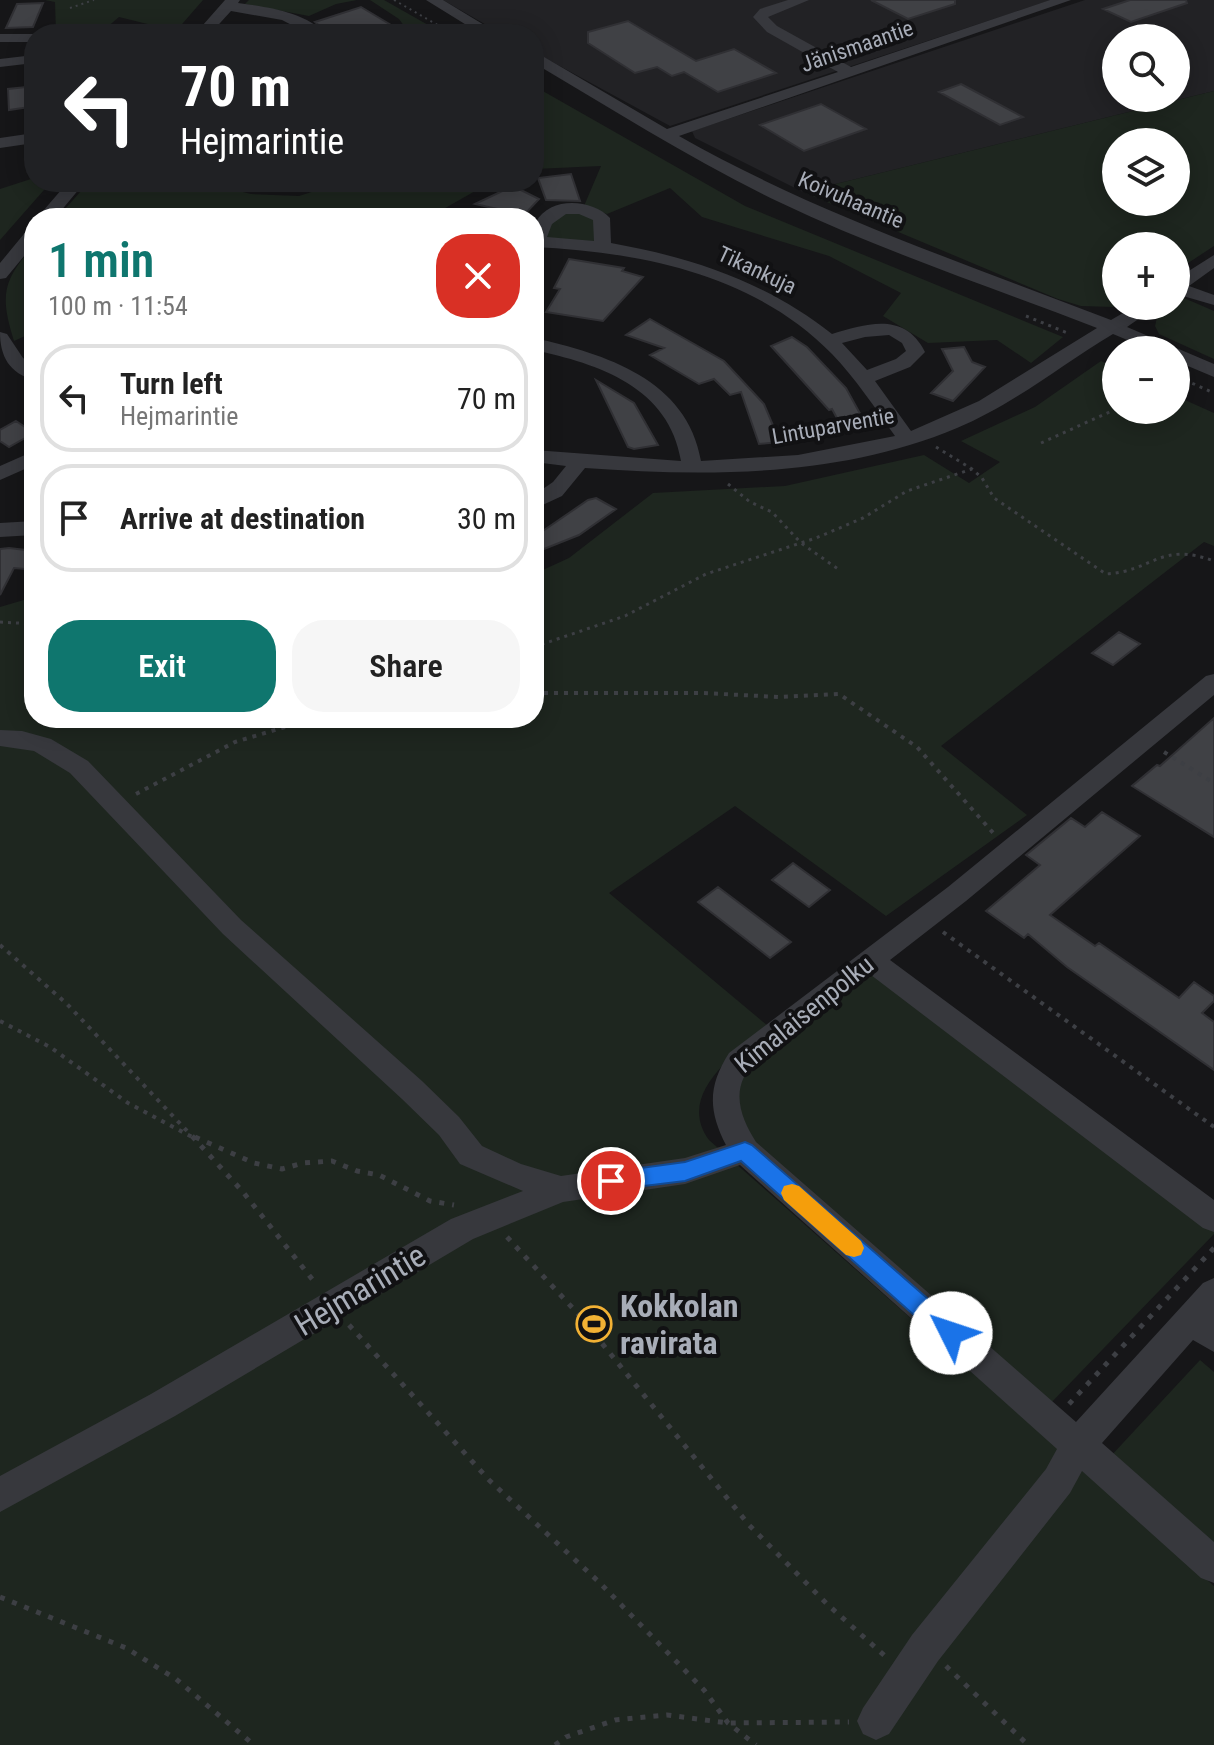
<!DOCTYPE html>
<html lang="en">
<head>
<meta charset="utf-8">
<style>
	:root { --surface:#fff; --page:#f6f6f6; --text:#222; --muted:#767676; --line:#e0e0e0; --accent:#0f766e }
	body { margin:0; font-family:"Roboto Condensed",sans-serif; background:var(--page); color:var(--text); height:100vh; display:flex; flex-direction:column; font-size:30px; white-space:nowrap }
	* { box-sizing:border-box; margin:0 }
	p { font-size:26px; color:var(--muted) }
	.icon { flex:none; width:44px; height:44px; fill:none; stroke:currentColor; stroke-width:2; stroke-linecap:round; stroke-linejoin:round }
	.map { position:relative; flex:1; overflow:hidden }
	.sheet { position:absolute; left:24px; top:208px; width:520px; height:520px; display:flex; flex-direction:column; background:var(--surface); border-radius:32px; box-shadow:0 4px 20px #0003 }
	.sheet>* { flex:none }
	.hud { position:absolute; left:24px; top:24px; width:520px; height:168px; border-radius:32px; box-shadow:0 4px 20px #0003; background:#202124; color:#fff; overflow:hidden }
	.fabs { position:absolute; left:1102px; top:24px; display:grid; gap:16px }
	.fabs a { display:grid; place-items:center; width:88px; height:88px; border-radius:50%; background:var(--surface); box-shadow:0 4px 20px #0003; font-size:40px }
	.pin { position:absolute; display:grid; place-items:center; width:68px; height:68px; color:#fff; margin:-34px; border:4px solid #fff; border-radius:50%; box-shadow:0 2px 8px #0007 }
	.me { position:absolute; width:88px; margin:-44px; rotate:311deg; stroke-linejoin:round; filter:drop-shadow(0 0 6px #0008) }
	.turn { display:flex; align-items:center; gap:28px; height:168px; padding:0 24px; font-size:36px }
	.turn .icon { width:104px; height:104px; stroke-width:2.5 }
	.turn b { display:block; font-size:56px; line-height:68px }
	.round { display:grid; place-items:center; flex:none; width:84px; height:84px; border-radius:32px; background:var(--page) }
	.headline { display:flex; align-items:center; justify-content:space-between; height:136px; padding:0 24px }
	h1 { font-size:48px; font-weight:600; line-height:60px; color:var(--accent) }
	.action { display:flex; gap:16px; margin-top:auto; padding:16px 24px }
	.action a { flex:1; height:92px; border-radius:32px; background:var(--accent); color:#fff; font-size:32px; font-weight:600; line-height:92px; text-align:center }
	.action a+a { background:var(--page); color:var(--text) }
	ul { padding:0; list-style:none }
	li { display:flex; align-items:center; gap:24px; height:108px; margin:0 16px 12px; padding:0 8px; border:4px solid var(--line); border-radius:32px }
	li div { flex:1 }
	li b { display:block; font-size:30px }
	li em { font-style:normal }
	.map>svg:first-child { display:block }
	.built { fill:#222225; fill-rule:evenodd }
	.green { fill:#1e261f; fill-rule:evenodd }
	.building { fill:#404145; stroke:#303034; stroke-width:2 }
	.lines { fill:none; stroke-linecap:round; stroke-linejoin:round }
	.path-far3 { stroke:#3d3f44; stroke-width:2; stroke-dasharray:2 4; stroke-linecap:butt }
	.path-far2 { stroke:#3d3f44; stroke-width:3; stroke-dasharray:3 5; stroke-linecap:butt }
	.path-far1 { stroke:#3d3f44; stroke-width:4; stroke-dasharray:4 6; stroke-linecap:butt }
	.path { stroke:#3d3f44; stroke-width:5; stroke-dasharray:5 8; stroke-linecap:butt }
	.minor { fill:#37383d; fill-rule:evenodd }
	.route { fill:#1a73e8; stroke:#114b97; stroke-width:2 }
	.slow { fill:#f59e0b }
	.labels { text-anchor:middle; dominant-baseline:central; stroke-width:8; stroke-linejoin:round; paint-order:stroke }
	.far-street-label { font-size:22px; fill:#a8adb8; stroke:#111113 }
	.street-label { font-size:26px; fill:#a8adb8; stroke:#111113 }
	.near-street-label { font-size:32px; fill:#a8adb8; stroke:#111113 }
	.near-poi-label { font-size:32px; font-weight:bold; fill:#a8adb8; stroke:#111113; text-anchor:start }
</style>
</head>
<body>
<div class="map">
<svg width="1214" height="1745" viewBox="0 0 1214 1745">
	<rect width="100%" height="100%" fill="#161618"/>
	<path class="built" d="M443 0H1051L670 126 534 52V34H502Z
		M1085 0H1214V91L803 192 695 138 692 131ZM1116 38H1176V98H1116Z"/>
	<path class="green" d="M45 0H203L176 31 119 17 99 34H56L55 2Z
		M249 0H357L336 4 309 16 245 4Z
		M370 0H384L444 34H410L399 19Z
		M534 86 745 206 1063 337 1031 363 997 340 928 343 883 316 901 293 829 256 702 217 670 188 607 214 584 206 601 166 534 169Z
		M1214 91V246L1176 271V246H1116V306L1113 307 1081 306 1058 299 803 192ZM1116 142H1176V202H1116Z
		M34 178V182H51L0 240V189Z
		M89 182H202L251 194 299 196 343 182H491L440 211 441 218H57Z
		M555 214H593L598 245 540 240Z
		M34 245V332L14 341C0 296 2 281 34 245Z
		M1177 295 1214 311V359L1159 334 1155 326 1159 309 1176 306Z
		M1101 361 1116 368V410H1176V396L1214 413V546L1204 542 941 746 1027 815 886 916 735 806 609 893 768 1026C737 1052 675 1094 709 1140L1214 1586V1745H0V607L34 597V718H534V574L569 558 653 493 785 486 924 455 969 483 1000 462 961 441 1035 407Z
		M869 969 1214 1230V1234L1048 1406 751 1147 733 1091 739 1076Z
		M1200 1360 1214 1372V1549L1110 1457Z"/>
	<path class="building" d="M871 0H955V4L908 19Z
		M1130 0H1186L1187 3 1131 22 1103 9Z
		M43 3 33 27 6 28 17 4Z
		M361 7 406 34H329L315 22Z
		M628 21 696 61 734 49 776 73 718 92 684 72 672 76 657 67 635 73 588 43V32Z
		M961 84 1023 117 1000 125 939 92Z
		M26 87 30 107 9 110 8 89Z
		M821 104 866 129 804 151 760 125Z
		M571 174 580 201 546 200 538 178Z
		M513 186 539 199 524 215 475 204Z
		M569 259 624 268 622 271 643 277 603 321 546 312 560 289 554 288Z
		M650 319 724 361 764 404 780 442 759 444 741 392 730 395 714 379 699 384 650 355 664 348 626 335Z
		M792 337 807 347 846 388 863 419 839 422 832 409 829 410 771 346Z
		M964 347 972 362 985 367 953 401 931 393 953 371 942 349Z
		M596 380 634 403 658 445 634 449 628 447Z
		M16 421 34 433 9 447 0 441V430Z
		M596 498 616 509 579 535 534 553V537L588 500Z
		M9 548 34 551V553L25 569 14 568 0 595V549Z
		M1119 632 1140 644 1113 665 1092 653Z
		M1214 718V837L1132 786 1157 765 1160 766Z
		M1102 812 1140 836 1050 915 1095 946 1099 943 1179 998 1194 982 1214 996V1001L1202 1013 1214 1022V1070L1067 967 1028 934 1024 938 986 911 1040 865 1026 855 1071 818 1085 827Z
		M793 863 830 890 809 907 772 880Z
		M718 887 791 942 770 958 698 902Z"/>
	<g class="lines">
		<path class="path-far3" d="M394 0 453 34
			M70 8 94 0"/>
		<path class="path-far2" d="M1026 316 1070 334
			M1185 380 1214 393
			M1041 443 1116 409
			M936 447 972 469 982 478 994 498 1106 574C1154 571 1160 541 1214 561
			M728 484 750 502 772 512 801 543 838 569
			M0 622 34 624
			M534 647 625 616 706 574 816 538 863 518 907 491 972 469"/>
		<path class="path-far1" d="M534 693H702L780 697 839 694 917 747 995 835
			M1164 752 1214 783
			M136 794 235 742 315 718
			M943 932 1214 1127
			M0 945 67 1004 188 1132
			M0 1021 50 1047 128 1103 194 1138"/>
		<path class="path" d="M192 1136 243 1192 316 1284
			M195 1137 254 1163 282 1169 303 1163 332 1161 357 1171 379 1175 430 1201 454 1205
			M507 1237 579 1315 749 1525 827 1604 886 1657
			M349 1325 489 1480 599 1582 704 1690 728 1723 756 1745
			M1069 1404 1214 1248
			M0 1597 126 1648 176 1679 254 1745
			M946 1666 1028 1745
			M555 1745 566 1737 615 1720 667 1715 728 1723 849 1722"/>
		<path class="minor" d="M225 0H240L238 3C267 7 305 12 326 34H309L282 20 231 11 210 34H195Z
			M426 0H443L499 34H481Z
			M788 0H809L768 17 777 26 851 67 1050 0H1071L679 136C816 214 964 263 1111 320L1135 306H1157L1127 327 1214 364V377L1176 361V350H1151L1113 334C1061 365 1013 405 957 428 840 477 710 477 585 468L562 496 534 509V495L553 482 566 466 534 462V450L681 461C669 387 599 364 534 350V338C605 354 687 379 701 461L798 455 895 436C875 408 856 379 832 354 754 274 640 252 534 247 534 239 532 229 536 222 550 196 592 199 610 218L611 243C694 258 766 282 832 334 868 323 905 312 925 352L910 367 875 381 911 431 979 401 1097 328C991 287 882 251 779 202 694 161 615 111 534 63V53L539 54 667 129 838 72 767 32 753 17 760 9ZM566 214H579L593 220 594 241 547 237 552 224ZM889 335 902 343 906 351 896 359 867 370 842 343 865 337Z
			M0 34H36L34 42H0Z
			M34 55V63L0 67V59Z
			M34 133V143L0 148V138Z
			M68 182H85L55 218H37Z
			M34 228V244L6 278 0 279V263L28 229Z
			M1214 255V268L1189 286 1214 295V305L1176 294V279Z
			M0 332 7 334 23 358 34 365V380C9 373 0 356 0 332Z
			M34 451V465L0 480V466Z
			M34 521V535L0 537V523Z
			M1214 674V695L966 901 890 960 1214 1200V1232L1203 1228 871 975C847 993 754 1058 744 1077 733 1099 744 1123 756 1142L1076 1422 1203 1283 1214 1278V1352L1193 1340 1102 1443 1214 1542V1583L1201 1578 1082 1471 1070 1493 938 1661 889 1734 876 1740 863 1734 857 1721 863 1708 912 1635 1046 1469 1057 1449 740 1165 685 1184 563 1202 473 1239 175 1416 0 1512V1476L151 1394 451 1219 523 1191 460 1164 439 1135 402 1099 223 934 70 773 34 751 0 746V730L22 731 51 739 88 761 241 920 422 1081 459 1117 482 1146 521 1164 561 1176 685 1158 726 1145C708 1110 708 1086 729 1053L948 887 1206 676Z"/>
	</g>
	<path class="route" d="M745 1142 752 1145 959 1326 962 1333 959 1341 951 1344 943 1341 741 1161 685 1181 611 1190 604 1188 601 1181 604 1174 611 1172 685 1162Z"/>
	<path class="slow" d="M792 1184 799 1186 861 1241 864 1248 861 1255 854 1257 846 1255 784 1200 781 1193 784 1186Z"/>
	<defs>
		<symbol id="stadium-ring" viewBox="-11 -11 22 22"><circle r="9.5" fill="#111113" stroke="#f2b134" stroke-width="1.5"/><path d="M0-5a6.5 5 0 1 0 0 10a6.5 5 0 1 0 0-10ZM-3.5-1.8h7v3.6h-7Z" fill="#f2b134"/></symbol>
	</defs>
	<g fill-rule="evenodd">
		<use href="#stadium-ring" x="574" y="1304" width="40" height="40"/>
	</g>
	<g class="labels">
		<g class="far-street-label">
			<text transform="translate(857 46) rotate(-19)">Jänismaantie</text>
			<text transform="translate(851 200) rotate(23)">Koivuhaantie</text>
			<text transform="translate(757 270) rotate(25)">Tikankuja</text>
			<text transform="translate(833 426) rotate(-10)">Lintuparventie</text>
		</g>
		<g class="street-label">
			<text transform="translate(804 1014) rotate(-39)">Kimalaisenpolku</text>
		</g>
		<g class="near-street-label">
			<text transform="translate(360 1290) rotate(-31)">Hejmarintie</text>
		</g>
		<g class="near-poi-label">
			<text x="620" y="1306">Kokkolan<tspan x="620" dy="37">ravirata</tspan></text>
		</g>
	</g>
</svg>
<div class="fabs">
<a><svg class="icon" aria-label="search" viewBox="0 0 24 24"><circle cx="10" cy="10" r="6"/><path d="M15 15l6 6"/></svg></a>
<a><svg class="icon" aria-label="layers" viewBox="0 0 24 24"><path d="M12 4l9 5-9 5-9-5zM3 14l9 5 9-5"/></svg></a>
<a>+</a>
<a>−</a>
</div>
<div class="pin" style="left:611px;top:1181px;background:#d93025"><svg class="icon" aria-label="arrive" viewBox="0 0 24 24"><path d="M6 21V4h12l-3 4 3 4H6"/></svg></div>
<svg class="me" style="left:951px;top:1333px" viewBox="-20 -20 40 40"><circle r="19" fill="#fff"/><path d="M0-13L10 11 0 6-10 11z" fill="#1a73e8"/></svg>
<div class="hud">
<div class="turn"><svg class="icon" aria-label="left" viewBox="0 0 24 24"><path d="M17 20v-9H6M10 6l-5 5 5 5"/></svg><div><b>70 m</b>Hejmarintie</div></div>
</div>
<section class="sheet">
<div class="headline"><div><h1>1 min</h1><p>100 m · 11:54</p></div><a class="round" style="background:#d93025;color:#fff"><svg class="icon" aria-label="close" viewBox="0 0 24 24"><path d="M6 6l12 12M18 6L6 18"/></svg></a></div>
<ul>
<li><svg class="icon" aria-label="left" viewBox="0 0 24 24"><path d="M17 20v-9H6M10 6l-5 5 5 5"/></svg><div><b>Turn left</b><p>Hejmarintie</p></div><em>70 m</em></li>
<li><svg class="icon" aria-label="arrive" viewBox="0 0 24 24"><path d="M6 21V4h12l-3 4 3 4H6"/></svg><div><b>Arrive at destination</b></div><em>30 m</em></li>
</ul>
<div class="action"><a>Exit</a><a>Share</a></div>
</section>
</div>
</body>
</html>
